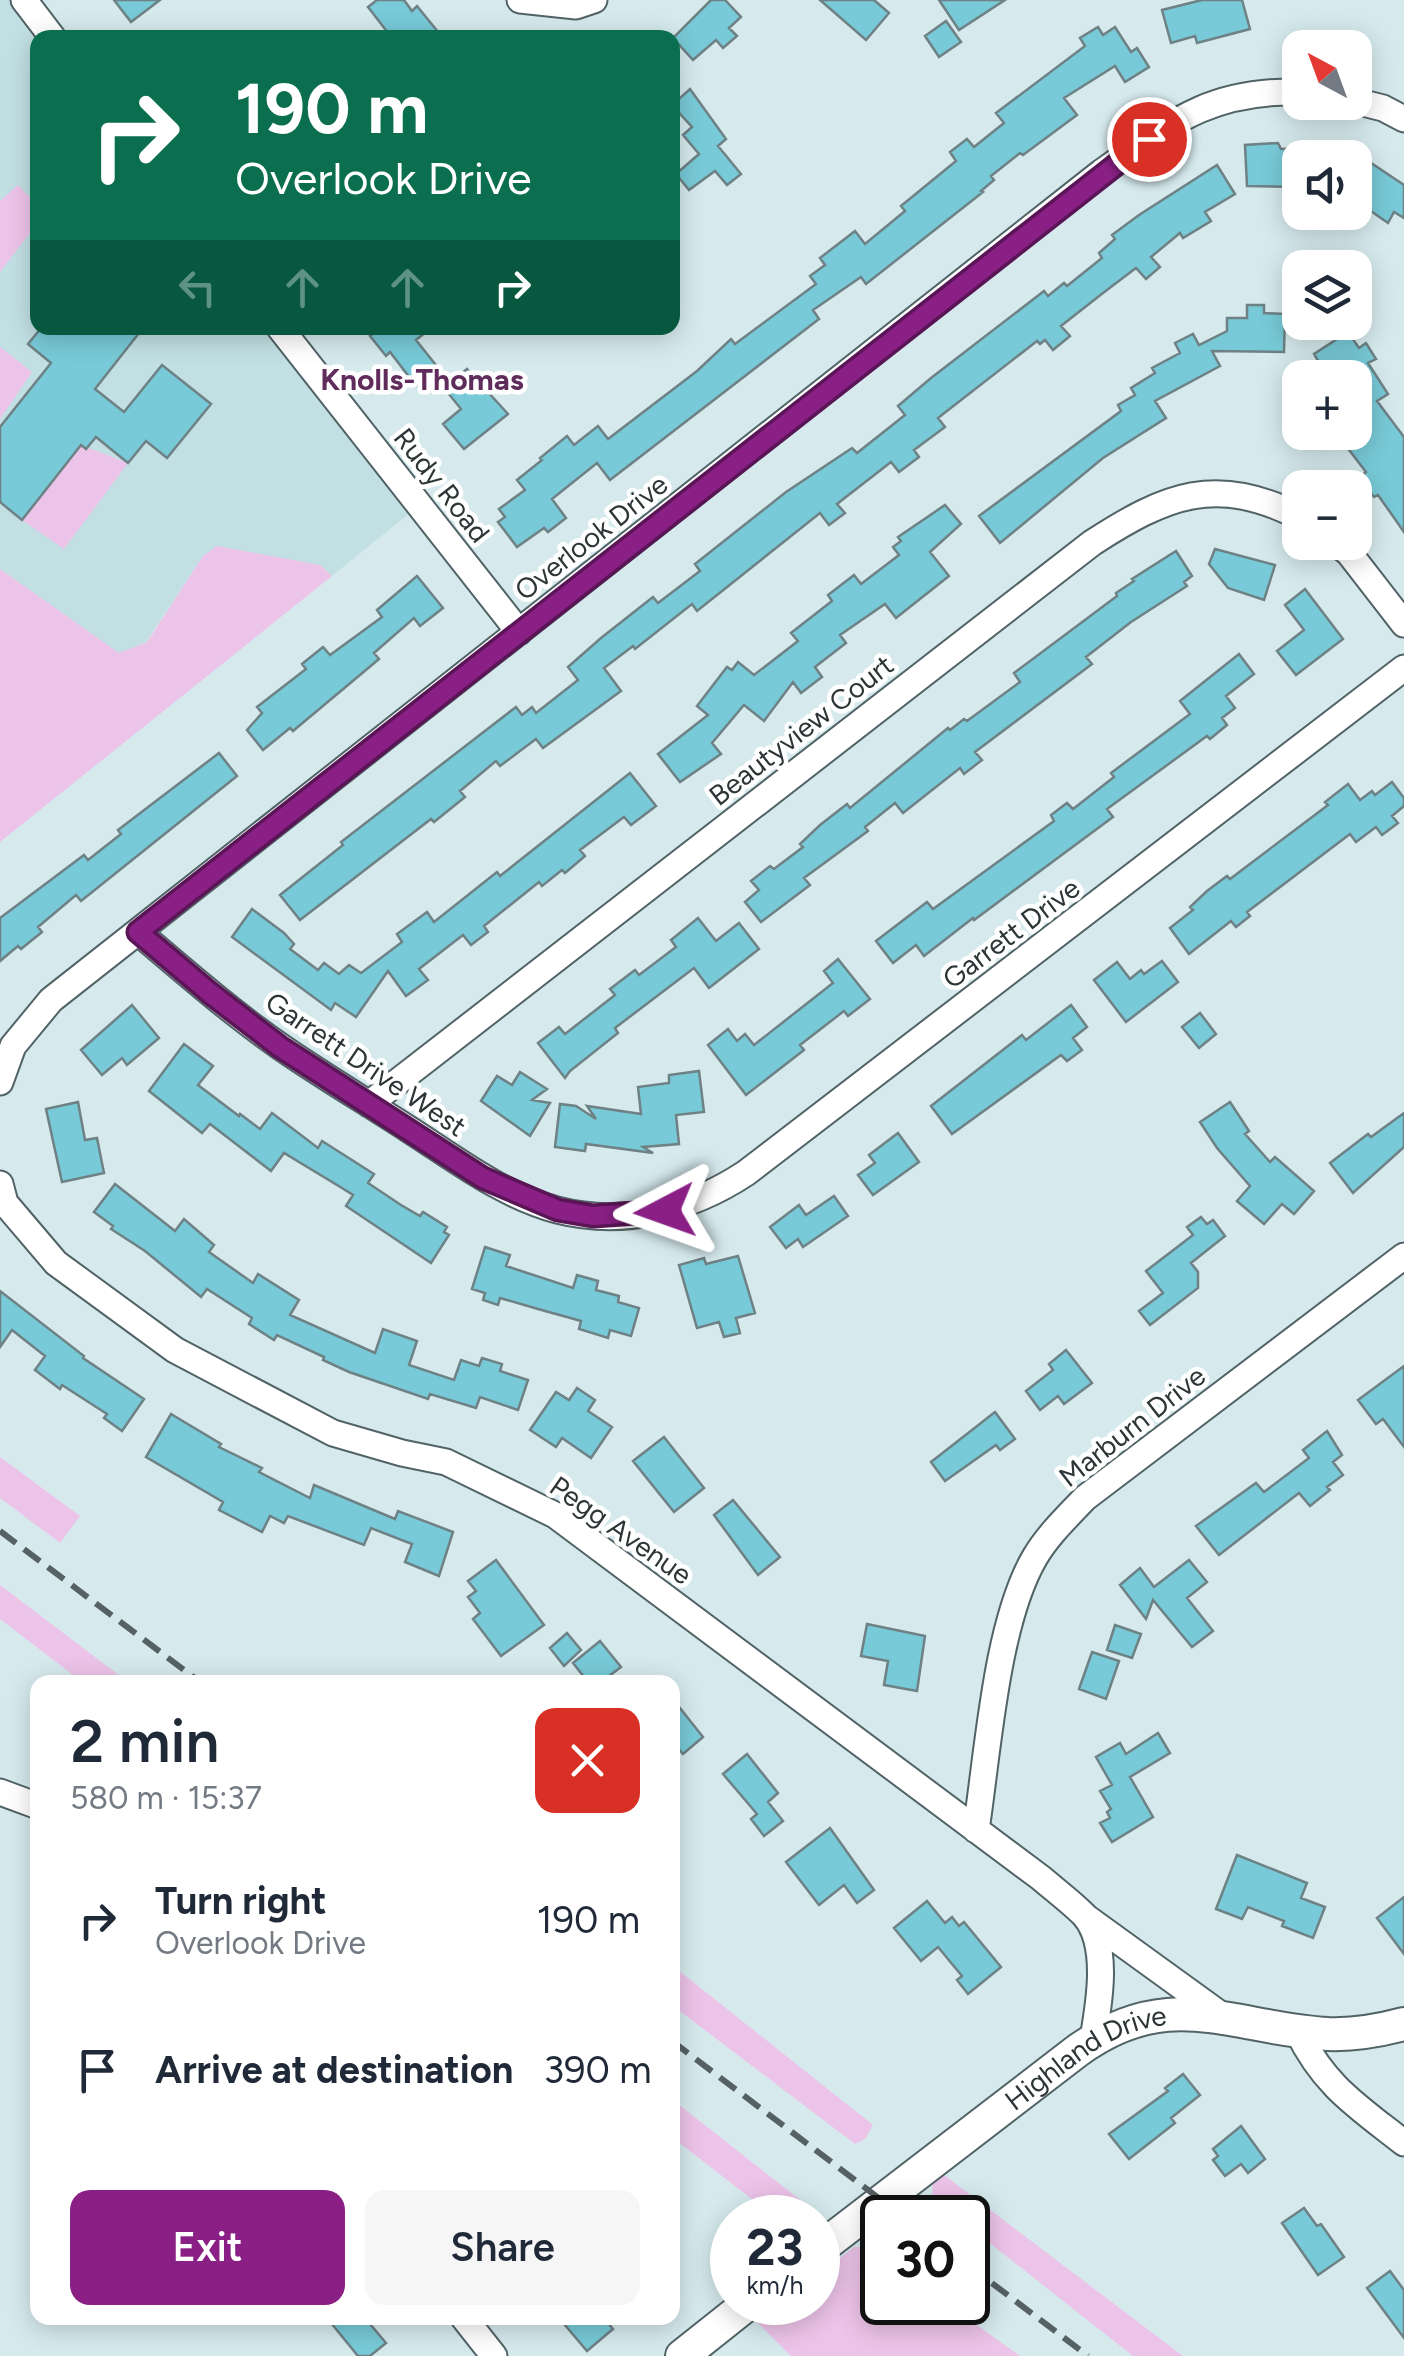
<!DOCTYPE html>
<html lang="en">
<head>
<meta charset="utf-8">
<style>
	:root { --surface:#fff; --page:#f6f6f7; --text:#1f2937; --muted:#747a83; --accent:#8a2085 }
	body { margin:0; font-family:Figtree,sans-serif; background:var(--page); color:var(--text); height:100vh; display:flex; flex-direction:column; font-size:38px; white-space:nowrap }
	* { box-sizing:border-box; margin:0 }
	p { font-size:32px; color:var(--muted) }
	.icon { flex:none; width:55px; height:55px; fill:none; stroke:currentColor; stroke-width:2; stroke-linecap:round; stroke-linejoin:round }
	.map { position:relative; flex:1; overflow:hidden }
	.drawer { position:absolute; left:30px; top:1675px; width:650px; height:650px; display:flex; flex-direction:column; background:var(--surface); border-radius:20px; box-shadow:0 5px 25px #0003 }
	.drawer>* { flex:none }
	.hud { position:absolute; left:30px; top:30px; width:650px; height:305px; border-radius:20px; box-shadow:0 5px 25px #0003; background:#0b6e4f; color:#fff; overflow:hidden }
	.needle { width:65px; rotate:319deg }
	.tools { position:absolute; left:1282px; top:30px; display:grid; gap:20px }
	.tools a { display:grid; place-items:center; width:90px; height:90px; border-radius:20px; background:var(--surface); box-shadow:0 5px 25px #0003; font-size:50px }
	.speed { position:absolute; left:710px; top:2195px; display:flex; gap:20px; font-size:50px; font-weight:700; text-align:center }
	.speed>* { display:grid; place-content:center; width:130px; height:130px; border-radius:50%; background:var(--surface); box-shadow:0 5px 25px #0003; line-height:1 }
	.speed small { font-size:25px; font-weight:400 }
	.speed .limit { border:5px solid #111; border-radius:15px; background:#fff; color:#111 }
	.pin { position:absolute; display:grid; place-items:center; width:85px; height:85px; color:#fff; margin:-42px; border:5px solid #fff; border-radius:50%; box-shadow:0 2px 10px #0007 }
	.me { position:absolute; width:110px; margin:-55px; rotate:266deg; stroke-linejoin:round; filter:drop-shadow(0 0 8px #0008) }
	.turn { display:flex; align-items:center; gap:35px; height:210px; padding:0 40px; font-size:45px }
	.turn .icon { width:130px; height:130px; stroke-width:2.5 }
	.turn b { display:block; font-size:70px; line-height:85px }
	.lanes { display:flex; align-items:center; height:95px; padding:0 40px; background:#0003; justify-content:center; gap:50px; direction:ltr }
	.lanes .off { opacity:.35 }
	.round { display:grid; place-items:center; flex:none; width:105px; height:105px; border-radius:20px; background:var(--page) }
	.summary { display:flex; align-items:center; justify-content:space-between; height:170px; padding:0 40px }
	h1 { font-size:60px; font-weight:600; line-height:75px }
	.action { display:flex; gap:20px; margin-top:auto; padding:20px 40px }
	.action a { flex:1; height:115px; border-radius:20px; background:var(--accent); color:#fff; font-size:40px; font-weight:600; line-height:115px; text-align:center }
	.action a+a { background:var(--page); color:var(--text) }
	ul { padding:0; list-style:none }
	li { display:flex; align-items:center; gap:30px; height:150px; padding:0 40px }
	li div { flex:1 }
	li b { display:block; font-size:38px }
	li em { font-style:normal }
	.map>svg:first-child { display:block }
	.built { fill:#c2e0e4 }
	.green { fill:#edc4e9 }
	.building { fill:#78cad8; stroke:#6e8184; stroke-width:2.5 }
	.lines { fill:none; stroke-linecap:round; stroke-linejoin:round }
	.minor-casing { stroke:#516366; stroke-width:29 }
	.tertiary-casing { stroke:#516366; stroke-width:36 }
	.minor { stroke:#fff; stroke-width:25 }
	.tertiary { stroke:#fff; stroke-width:32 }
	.rail { stroke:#566163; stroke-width:6; stroke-dasharray:20 10; stroke-linecap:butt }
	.route-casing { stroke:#5a1556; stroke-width:25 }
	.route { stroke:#8a2085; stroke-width:18 }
	.labels { text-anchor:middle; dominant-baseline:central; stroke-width:9; stroke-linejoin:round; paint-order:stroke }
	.street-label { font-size:28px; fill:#2d3536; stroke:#fff }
	.neighbourhood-label { font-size:30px; font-weight:bold; fill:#5f2c5b; stroke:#fff }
</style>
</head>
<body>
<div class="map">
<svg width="1404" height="2356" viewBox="0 0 1404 2356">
	<rect width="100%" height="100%" fill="#d6eaee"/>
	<path class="built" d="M0 0H11L41 37 38 38V328H266L410 513 332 576 320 565 203 556 146 642 119 654 0 569Z"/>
	<path class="green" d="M18 185 37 205V224L0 272V201Z
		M0 347 32 372 0 419Z
		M81 445 128 463 64 549 22 520Z
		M217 546 320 565 332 576 0 842V569L119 653 147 642 203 556Z
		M0 1457 80 1516 60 1543 0 1498Z
		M0 1585 128 1682H82L0 1619Z
		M673 1966 873 2125 865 2139 855 2144 673 2006Z
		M673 2100 808 2206 815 2217H775L673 2138Z
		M944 2175 1183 2356H1133L968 2226V2218L957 2217 932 2198 933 2184Z
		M854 2247H871L882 2256V2302L946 2303 1020 2356H791L757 2322 783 2303 818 2302V2275Z"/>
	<path class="building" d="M114 0H160L131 22Z
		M377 0H404L412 11 417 6 443 38H392L368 7Z
		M711 0H725L741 17 729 28 737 36 723 48 716 40 693 60 673 38Z
		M820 0H874L889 13 866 40Z
		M939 0H1005L959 30Z
		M1202 0H1242L1250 29 1197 43 1195 36 1171 43 1162 10Z
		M946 21 961 42 939 57 925 36Z
		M1098 27 1103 35 1115 27 1131 52 1137 48 1149 67 1125 82 1115 66 1064 98 1077 115 1023 155 1020 153 991 176 994 180 981 191 983 192 866 284 861 277 813 310 819 319 610 480 597 463 552 499 566 518 548 532 544 528 517 547 498 522 505 517 499 509 525 490 517 480 542 460 540 458 567 436 574 445 598 426 608 439 697 371 731 339 735 344 816 284 810 276 825 265 820 258 855 231 865 244 905 211 901 206 956 161 950 152 967 139 974 147 1004 123 996 113 1085 46 1080 38Z
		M690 89 726 139 718 146 741 174 727 185 715 171 689 190 676 174 699 154 683 135 692 127 672 105Z
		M1278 143 1281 149 1300 148V187L1247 186 1245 145Z
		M1355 158 1370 166 1371 163 1404 185V218L1394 212 1388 223 1355 200Z
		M1217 165 1235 194 1205 212 1211 221 1183 238 1180 233 1151 257 1160 267 1146 279 1136 268 1103 293 1061 326 1070 336 1053 350 1045 340 1040 344 1037 341 938 418 945 427 914 450 919 457 899 472 891 462 837 504 845 513 829 525 820 513 697 611 692 604 635 649 633 646 604 668 621 691 543 748 536 739 500 766 496 761 460 791 465 797 434 822 431 819 300 920 280 895 343 845 341 842 516 707 522 715 532 707 536 713 578 680 568 667 601 638 653 597 658 603 700 571 695 564 786 492 852 448 857 453 905 415 898 406 931 378 1044 291 1048 296 1064 283 1067 286 1102 258 1099 253 1115 239 1112 235 1139 215Z
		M1247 305H1264V313L1285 314 1284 352 1212 351 1220 366 1155 401 1166 418 1103 458 1000 543 979 516 1121 411 1118 405 1135 395 1131 388 1155 373 1152 368 1180 353 1175 343 1193 334 1199 345 1227 331V318H1247Z
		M41 328H143L95 389 124 412 162 365 211 404 167 458 146 441 128 463 96 437 86 449 81 445 22 520 0 502V427L51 363 28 344Z
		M380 328H431L416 340 439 369 416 386 390 352 386 356 370 336Z
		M1348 332 1359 348 1366 343 1376 359 1368 363 1388 394 1377 401 1404 437V532L1378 495 1374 497 1359 478 1366 472 1343 442 1370 421 1355 397V378H1328L1314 354Z
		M467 369 508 414 464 449 443 424 461 409 444 388Z
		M945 505 961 524 930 552 949 576 896 618 885 604 840 635 846 643 815 667 822 677 801 693 793 682 764 721 744 705 712 743 721 754 680 782 658 754 708 715 697 706 727 667 732 670 738 662 754 675 798 641 791 633 832 601 828 595 854 575 861 584 899 555 893 547 901 541 898 537Z
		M1215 549 1275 565 1264 600 1228 588 1209 564Z
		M1176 551 1192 576 1184 582 1187 586 1131 622 1086 657 1092 664 975 752 982 760 964 774 960 768 903 813 895 803 865 827 868 831 804 878 810 885 761 922 745 902 759 890 751 881 770 866 774 869 803 847 800 844 820 825 847 804 850 808 948 728 950 730 964 719 967 721 1020 682 1014 673 1117 596 1116 593 1134 581 1132 579Z
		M417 576 443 608 420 626 414 618 374 653 379 659 293 731 290 728 263 750 247 730 262 713 257 707 306 669 302 664 323 647 330 655 382 617 377 610Z
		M1305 589 1343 639 1296 675 1277 651 1304 630 1285 605Z
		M1239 654 1254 674 1226 696 1235 708 1222 718 1227 725 1210 739 1207 736 1107 809 1113 817 974 920 973 918 924 956 916 945 893 963 876 941 927 902 933 909 1054 821 1051 815 1067 803 1073 809 1114 777 1111 773 1190 714 1180 701Z
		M219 753 237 776 81 901 76 895 38 927 42 932 21 949 18 946 0 961V918L84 855 88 860 121 834 118 830Z
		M630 773 656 806 631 825 624 817 580 850 585 856 565 873 562 870 542 886 539 882 484 926 488 932 471 945 463 935 419 969 428 980 406 996 388 971 356 1017 335 1003 331 1010 232 937 252 909 284 933 294 944 290 949 318 970 324 963 339 974 349 965 361 973 402 942 397 934 427 912 434 922 497 872 500 876Z
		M1392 782 1404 798V806L1392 816 1398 823 1382 835 1376 827 1356 842 1350 834 1247 912 1250 916 1236 927 1231 921 1189 954 1170 928 1193 910 1190 907 1207 891 1227 876 1230 879 1328 805 1325 802 1348 784 1360 800 1372 791 1375 795Z
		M698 918 716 941 739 923 759 949 709 988 694 968 615 1028 618 1033 570 1071 565 1078 538 1043 559 1027 565 1034 615 995 610 989 635 970 639 975 676 947 671 940Z
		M838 959 870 999 848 1016 844 1011 800 1045 804 1050 746 1095 708 1045 728 1029 737 1041 745 1034 754 1045 833 983 824 971Z
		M1162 961 1178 982 1126 1022 1094 980 1117 962 1130 979 1141 970 1144 974Z
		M132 1005 159 1038 127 1065 122 1058 102 1075 81 1050Z
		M1071 1005 1087 1027 1073 1038 1082 1050 1067 1061 1061 1055 952 1134 931 1106 1022 1035 1026 1040Z
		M1200 1013 1216 1034 1199 1048 1182 1027Z
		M184 1044 213 1066 198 1085 239 1116 240 1114 260 1129 272 1113 318 1148 322 1141 374 1174 368 1183 401 1205 420 1216 423 1212 447 1227 444 1232 449 1235 431 1263 346 1206 353 1195 337 1185 284 1153 271 1171 210 1124 202 1133 149 1091Z
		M699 1071 704 1112 676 1115 679 1144 643 1147 653 1153 586 1144 585 1151 555 1147 560 1104 576 1106 596 1119 587 1106 641 1114 638 1087 669 1083V1075Z
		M520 1072 547 1089 532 1100 550 1103 530 1136 481 1101 497 1076 512 1085Z
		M78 1102 85 1140 97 1138 104 1173 62 1182 46 1109Z
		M1230 1102 1249 1131 1245 1134 1270 1162 1275 1157 1314 1191 1294 1214 1282 1204 1264 1224 1237 1201 1250 1186 1217 1148 1200 1122Z
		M1404 1113V1147L1353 1193 1330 1163 1368 1134 1371 1137Z
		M898 1133 919 1162 873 1195 858 1175 875 1163 869 1155Z
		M115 1184 175 1231 184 1219 214 1245 209 1252 253 1283 258 1274 299 1300 290 1315 375 1353 383 1329 417 1341 409 1365 454 1380 461 1360 479 1366 482 1358 502 1364 500 1371 528 1380 518 1410 480 1397 476 1408 430 1394 428 1399 349 1372 323 1360 324 1357 277 1335 274 1340 249 1324 252 1318 207 1289 201 1297 145 1251 111 1229 113 1226 94 1212Z
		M834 1196 848 1216 803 1247 798 1239 786 1248 770 1227 799 1205 806 1215Z
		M1201 1217 1207 1224 1213 1220 1225 1236 1191 1263 1198 1272V1288L1150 1325 1139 1311 1163 1293 1146 1271 1193 1235 1187 1227Z
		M485 1247 510 1255 506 1266 573 1288 577 1275 598 1281 596 1290 619 1296 618 1302 639 1308 631 1336 610 1330 608 1338 579 1329 581 1321 538 1309 500 1298 498 1305 483 1300 485 1293 472 1289Z
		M738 1256 755 1313 736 1318 740 1333 724 1337 719 1322 697 1328 679 1265 704 1258 706 1264Z
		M0 1291 84 1356 83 1358 144 1399 122 1431 104 1418 107 1414 62 1385 60 1389 35 1370 45 1356 12 1330 0 1347Z
		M1066 1350 1092 1383 1064 1404 1058 1396 1040 1410 1026 1391 1053 1370 1049 1364Z
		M1404 1366V1447L1383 1419 1376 1424 1358 1400Z
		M577 1388 595 1400 588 1411 612 1427 591 1458 562 1438 556 1447 530 1430 556 1392 569 1400Z
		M995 1412 1015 1439 1000 1450 996 1445 945 1481 931 1462Z
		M171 1414 221 1444 219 1447 262 1468 259 1472 310 1498 314 1485 395 1519 398 1511 453 1532 439 1576 405 1562 412 1544 371 1528 364 1545 288 1516 284 1523 270 1516 262 1532 219 1510 223 1502 146 1457Z
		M1327 1431 1342 1455 1333 1462 1343 1475 1327 1487 1330 1490 1310 1506 1299 1493 1219 1555 1196 1526 1256 1483 1264 1492 1309 1458 1303 1450Z
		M664 1437 704 1488 674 1512 633 1461Z
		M733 1500 780 1557 758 1575 714 1515Z
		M496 1560 544 1625 501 1656 473 1619 480 1613 468 1597 476 1591 468 1581Z
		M1189 1560 1207 1582 1187 1598 1213 1631 1192 1647 1153 1600 1146 1619 1120 1585 1140 1568 1154 1587Z
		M867 1624 925 1636 917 1691 884 1685 888 1661 861 1656Z
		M1115 1625 1141 1634 1132 1658 1107 1650Z
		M567 1633 581 1650 564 1666 550 1648Z
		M600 1641 621 1667 601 1682H588L573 1663Z
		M1092 1652 1119 1661 1106 1699 1079 1689Z
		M672 1698 703 1737 683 1754 672 1741Z
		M1158 1733 1170 1753 1130 1777 1153 1817 1112 1842 1100 1823 1110 1818 1107 1812 1111 1809 1100 1791 1112 1785 1096 1757 1120 1743 1126 1754Z
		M747 1754 778 1793 768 1802 783 1821 764 1836 751 1819 757 1814 723 1774Z
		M830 1828 874 1890 857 1903 844 1885 819 1905 786 1862Z
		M1237 1855 1307 1883 1301 1898 1325 1907 1313 1938 1282 1926 1284 1921 1248 1907 1242 1919 1216 1909Z
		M1404 1897V1954L1377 1918Z
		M927 1901 945 1923 952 1917 959 1926 964 1922 1001 1967 968 1994 957 1980 962 1976 938 1947 921 1961 894 1928Z
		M1183 2074 1200 2095 1171 2118 1175 2123 1129 2159 1109 2134 1168 2091 1165 2088Z
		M1241 2126 1265 2159 1248 2173 1241 2164 1225 2176 1213 2160 1218 2156 1213 2149Z
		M1304 2208 1317 2226 1321 2224 1344 2257 1318 2275 1282 2223Z
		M1390 2271 1404 2290V2338L1367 2288Z
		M327 2318H365L386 2343 370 2356H358Z
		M559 2318H604L613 2329 587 2351Z"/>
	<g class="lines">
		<defs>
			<path id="minor" d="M24 0 53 38
				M520 0 576 6 594 0
				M1355 101 1383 108 1404 119
				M280 328 519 632
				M1335 542 1349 553 1404 624
				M138 932C185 972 231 1012 281 1047 323 1076 367 1102 410 1130 457 1160 502 1195 557 1210 623 1227 690 1210 746 1173L1404 668
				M0 1082 13 1046 51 1000 1102 172C1172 122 1210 90 1300 92
				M369 1104 1092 543C1166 495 1216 474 1300 517
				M0 1184 5 1203 56 1263 175 1350 333 1433 402 1453 446 1462 555 1515 1041 1878C1055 1890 1071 1902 1084 1915 1110 1944 1099 2004 1093 2039
				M0 1792 38 1806
				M976 1830C988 1752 996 1623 1035 1557 1048 1535 1067 1517 1085 1498L1404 1256
				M1087 1918 1221 2015
				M1297 2030C1324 2086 1357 2106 1404 2143
				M464 2318 494 2356"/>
			<g id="tertiary">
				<path id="s1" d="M818 2250 1077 2051C1169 1984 1230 2028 1328 2034 1354 2035 1378 2031 1404 2024"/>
				<path d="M682 2356 750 2302"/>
			</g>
		</defs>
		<use href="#minor" class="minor-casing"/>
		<use href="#tertiary" class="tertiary-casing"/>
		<use href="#minor" class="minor"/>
		<use href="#tertiary" class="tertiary"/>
		<path class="rail" d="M0 1531 200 1682
			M672 2041 905 2218
			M968 2265 1088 2356"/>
	</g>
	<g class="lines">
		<defs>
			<path id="route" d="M665 1211 593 1216 558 1210 483 1178 280 1047 210 993 138 932 1149 139"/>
		</defs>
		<use href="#route" class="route-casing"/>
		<use href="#route" class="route"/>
	</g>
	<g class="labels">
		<g class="street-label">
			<text transform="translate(442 485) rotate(52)">Rudy Road</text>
			<text transform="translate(591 537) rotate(-38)">Overlook Drive</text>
			<text transform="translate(801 730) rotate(-38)">Beautyview Court</text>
			<text transform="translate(1011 933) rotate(-37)">Garrett Drive</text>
			<text transform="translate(366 1064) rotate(34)">Garrett Drive West</text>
			<text transform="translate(1132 1426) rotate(-38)">Marburn Drive</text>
			<text transform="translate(621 1530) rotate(35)">Pegg Avenue</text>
			<text stroke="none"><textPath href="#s1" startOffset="332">Highland Drive</textPath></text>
		</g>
		<g class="neighbourhood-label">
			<text x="422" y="379">Knolls-Thomas</text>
		</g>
	</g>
</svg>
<div class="tools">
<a><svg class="needle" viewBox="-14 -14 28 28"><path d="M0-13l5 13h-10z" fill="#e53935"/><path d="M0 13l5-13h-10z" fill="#747a83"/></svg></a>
<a><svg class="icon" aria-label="sound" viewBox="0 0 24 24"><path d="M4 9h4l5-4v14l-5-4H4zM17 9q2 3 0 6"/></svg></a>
<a><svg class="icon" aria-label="layers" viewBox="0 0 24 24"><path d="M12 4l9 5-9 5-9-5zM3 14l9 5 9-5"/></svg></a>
<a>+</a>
<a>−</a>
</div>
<div class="speed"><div>23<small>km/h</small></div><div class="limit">30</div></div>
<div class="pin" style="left:1149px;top:139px;background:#d93025"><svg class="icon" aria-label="arrive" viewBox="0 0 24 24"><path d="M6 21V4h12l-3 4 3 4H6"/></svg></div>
<svg class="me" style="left:665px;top:1211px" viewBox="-20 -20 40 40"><path d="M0-17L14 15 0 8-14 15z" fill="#8a2085" stroke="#fff" stroke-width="4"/></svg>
<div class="hud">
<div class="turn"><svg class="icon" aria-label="right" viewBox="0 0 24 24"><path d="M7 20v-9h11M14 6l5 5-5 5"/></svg><div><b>190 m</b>Overlook Drive</div></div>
<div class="lanes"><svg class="icon off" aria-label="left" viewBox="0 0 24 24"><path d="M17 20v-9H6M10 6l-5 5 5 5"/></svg><svg class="icon off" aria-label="ahead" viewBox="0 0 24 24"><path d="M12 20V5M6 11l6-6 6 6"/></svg><svg class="icon off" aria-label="ahead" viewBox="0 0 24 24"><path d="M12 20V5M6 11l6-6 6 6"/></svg><svg class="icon" aria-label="right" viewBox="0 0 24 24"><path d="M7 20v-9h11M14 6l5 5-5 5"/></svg></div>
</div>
<section class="drawer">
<div class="summary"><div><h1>2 min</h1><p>580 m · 15:37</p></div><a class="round" style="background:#d93025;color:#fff"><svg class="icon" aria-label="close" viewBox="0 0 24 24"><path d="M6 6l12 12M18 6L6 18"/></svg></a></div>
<ul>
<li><svg class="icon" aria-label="right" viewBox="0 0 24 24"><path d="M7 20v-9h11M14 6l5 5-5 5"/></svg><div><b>Turn right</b><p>Overlook Drive</p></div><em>190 m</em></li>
<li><svg class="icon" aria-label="arrive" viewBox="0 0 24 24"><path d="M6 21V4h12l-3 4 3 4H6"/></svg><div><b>Arrive at destination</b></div><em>390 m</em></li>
</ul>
<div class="action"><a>Exit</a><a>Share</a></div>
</section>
</div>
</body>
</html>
